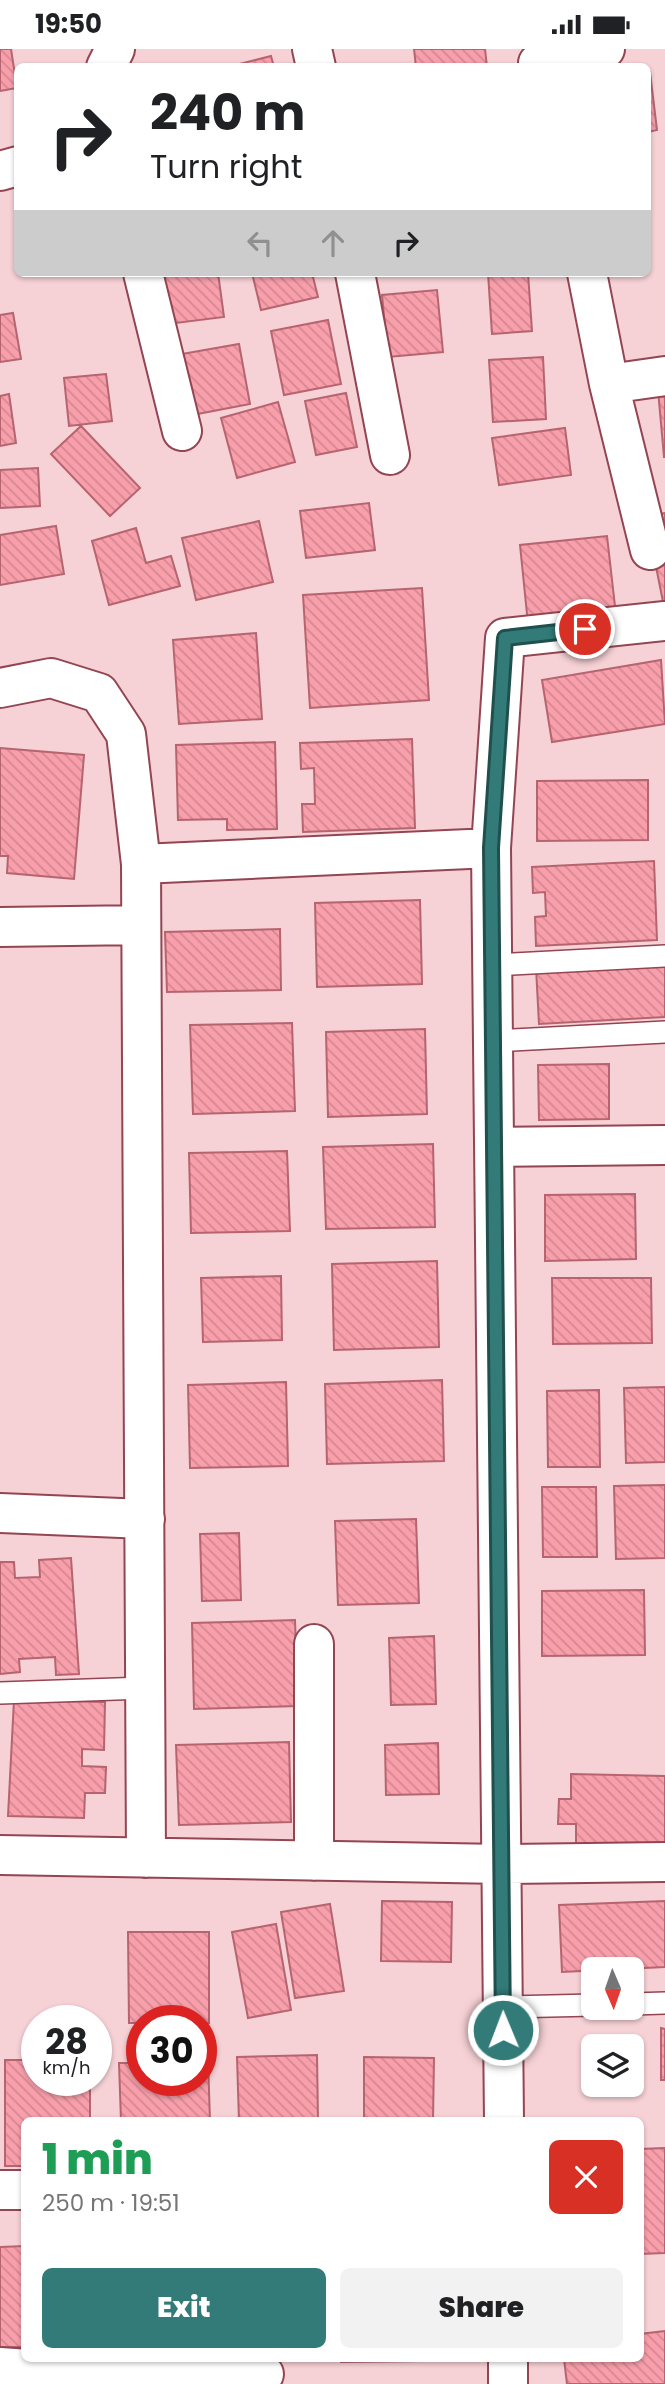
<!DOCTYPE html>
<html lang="en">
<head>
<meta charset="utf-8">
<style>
	:root { --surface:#fff; --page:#f2f2f2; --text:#202124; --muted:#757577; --accent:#327b78 }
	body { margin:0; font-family:Poppins,sans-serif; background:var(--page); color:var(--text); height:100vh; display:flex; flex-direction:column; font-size:26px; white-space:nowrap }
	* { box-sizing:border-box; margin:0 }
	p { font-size:23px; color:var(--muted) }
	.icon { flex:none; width:38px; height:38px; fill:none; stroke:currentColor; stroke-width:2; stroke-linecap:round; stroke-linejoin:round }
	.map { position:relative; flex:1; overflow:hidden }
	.sheet { position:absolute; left:21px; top:2068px; width:623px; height:245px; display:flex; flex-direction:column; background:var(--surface); border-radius:10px; box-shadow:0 2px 5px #0004 }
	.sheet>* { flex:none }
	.banner { position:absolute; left:14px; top:14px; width:637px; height:214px; border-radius:10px; box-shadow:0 2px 5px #0004; background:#fff; color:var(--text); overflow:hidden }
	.needle { width:46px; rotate:178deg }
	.fabs { position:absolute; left:581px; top:1908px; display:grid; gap:14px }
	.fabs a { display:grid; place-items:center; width:63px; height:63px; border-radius:10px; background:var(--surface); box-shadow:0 2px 5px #0004; font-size:35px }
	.speed { position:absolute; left:21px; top:1956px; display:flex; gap:14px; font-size:35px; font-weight:700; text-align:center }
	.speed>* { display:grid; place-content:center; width:91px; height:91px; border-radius:50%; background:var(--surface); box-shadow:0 2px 5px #0004; line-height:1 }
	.speed small { font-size:18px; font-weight:400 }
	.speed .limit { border:10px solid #d22; background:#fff; color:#111 }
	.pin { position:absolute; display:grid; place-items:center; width:60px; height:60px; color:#fff; margin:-30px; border:4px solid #fff; border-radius:50%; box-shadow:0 2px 7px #0007 }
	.me { position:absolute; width:77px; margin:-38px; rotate:359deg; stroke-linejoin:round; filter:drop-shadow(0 0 5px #0008) }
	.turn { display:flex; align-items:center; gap:24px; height:147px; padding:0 21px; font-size:32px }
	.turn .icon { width:91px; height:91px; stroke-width:2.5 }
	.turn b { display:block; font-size:49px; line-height:60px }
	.lanes { display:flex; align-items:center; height:66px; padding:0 21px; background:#0003; justify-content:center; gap:35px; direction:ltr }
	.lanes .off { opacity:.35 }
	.round { display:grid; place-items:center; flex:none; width:74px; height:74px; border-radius:10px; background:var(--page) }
	.summary { display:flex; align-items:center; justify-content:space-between; height:119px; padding:0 21px }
	h1 { font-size:42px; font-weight:800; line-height:52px; color:#1e9e55 }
	.action { display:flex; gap:14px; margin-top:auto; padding:14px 21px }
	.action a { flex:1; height:80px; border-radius:10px; background:var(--accent); color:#fff; font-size:28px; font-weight:800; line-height:80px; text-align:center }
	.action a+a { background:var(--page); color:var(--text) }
	.status { display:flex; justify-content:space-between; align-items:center; height:49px; padding:0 35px; background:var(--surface); direction:ltr }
	.status svg { height:19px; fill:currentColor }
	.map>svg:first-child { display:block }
	.building { fill:url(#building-back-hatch); stroke:#b66470; stroke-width:2 }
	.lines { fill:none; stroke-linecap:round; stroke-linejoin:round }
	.lane-casing { stroke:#934552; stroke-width:24 }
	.street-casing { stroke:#934552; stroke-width:42 }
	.lane { stroke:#fff; stroke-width:21 }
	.street { stroke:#fff; stroke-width:38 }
	.route-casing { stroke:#20504e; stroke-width:18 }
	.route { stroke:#327b78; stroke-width:12 }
</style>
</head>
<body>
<div class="status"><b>19:50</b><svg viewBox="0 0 49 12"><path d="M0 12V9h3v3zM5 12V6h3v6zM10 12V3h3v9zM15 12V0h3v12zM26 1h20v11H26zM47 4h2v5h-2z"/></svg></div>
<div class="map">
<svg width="665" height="2335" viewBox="0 0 665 2335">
	<defs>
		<pattern id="building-back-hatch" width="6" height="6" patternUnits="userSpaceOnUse" patternTransform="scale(1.75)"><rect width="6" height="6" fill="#f89fab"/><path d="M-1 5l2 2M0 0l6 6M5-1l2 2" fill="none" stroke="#d58892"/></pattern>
	</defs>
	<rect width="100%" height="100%" fill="#f6d1d5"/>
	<path class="building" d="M0 0H11L17 39 0 42Z
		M414 0H485L487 18H416Z
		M271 7 274 18H228Z
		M648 23H650L657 81 648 83Z
		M162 224H218L224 268 168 275Z
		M252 224H312L318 248 261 261Z
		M488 224H528L532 282 492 285Z
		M437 241 443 303 388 308 382 246Z
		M13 264 21 310 0 313V266Z
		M328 271 341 335 284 346 271 282Z
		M239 295 250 355 187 367 176 306Z
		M543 308 546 370 493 373 489 311Z
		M106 325 112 372 69 377 64 329Z
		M658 341H665V408H664Z
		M346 344 357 398 316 406 305 352Z
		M9 345 16 394 0 397V347Z
		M278 353 295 413 237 429 221 369Z
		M81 377 140 439 110 467 51 405Z
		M565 379 571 426 499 436 492 389Z
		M38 419 40 457 0 459V421Z
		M369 454 375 501 306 509 300 462Z
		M665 464V558H664L646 467Z
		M259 472 273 533 196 551 182 489Z
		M56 477 64 525 0 536V486Z
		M136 479 146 514 171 507 180 537 109 556 92 492Z
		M607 487 616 566 528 575 520 496Z
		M422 539 429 651 310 659 303 546Z
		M256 584 262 670 179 675 173 591Z
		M661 611 665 675 552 693 542 631Z
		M412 690 415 779 303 783 302 755H315L314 719 301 720 300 694Z
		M275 693 277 780 227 781V770L178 771 176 696Z
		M0 699 84 706 74 830 7 824 8 807H0Z
		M648 731V791L537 792V732Z
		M654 812 657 891 536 897 535 868 546 867 545 843 533 844 532 818Z
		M420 851 422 935 317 938 315 854Z
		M280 880 281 941 167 943 165 883Z
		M665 912V968L539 975 536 919Z
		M292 974 295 1062 193 1065 190 976Z
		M425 980 427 1065 328 1068 326 983Z
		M609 1015V1070L539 1071 538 1016Z
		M433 1095 435 1178 326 1180 323 1098Z
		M287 1102 290 1182 191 1184 189 1104Z
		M635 1145 636 1210 545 1212V1146Z
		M437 1212 439 1298 334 1301 332 1215Z
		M281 1227 282 1291 203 1293 201 1229Z
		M552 1229H651L652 1294 553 1295Z
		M442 1331 444 1412 327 1415 325 1335Z
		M286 1333 288 1417 190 1419 188 1336Z
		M665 1338V1413L626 1414 624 1339Z
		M599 1341 600 1418H548L547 1342Z
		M665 1436V1509L616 1510 614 1437Z
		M542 1438H596L597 1508H543Z
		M416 1470 419 1554 338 1556 335 1472Z
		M239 1484 241 1551 202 1552 200 1485Z
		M71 1509 79 1625 56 1626 55 1608 19 1610 20 1623 0 1625V1513H14L15 1529 40 1528 39 1511Z
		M644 1541 645 1606 542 1607V1542Z
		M295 1571 298 1657 194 1660 192 1574Z
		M434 1587 436 1655 391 1656 389 1589Z
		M14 1651 105 1653 104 1701 82 1700V1717L106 1718 105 1744H85L84 1769 8 1767Z
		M289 1693 291 1773 179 1776 176 1696Z
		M438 1694 439 1745 386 1746 385 1696Z
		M571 1725 665 1727V1798H576V1775H558L559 1750H571Z
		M382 1852 452 1853 451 1913 381 1912Z
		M665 1852V1918L562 1923 559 1856Z
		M330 1855 344 1942 295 1949 281 1863Z
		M276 1875 291 1961 248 1969 232 1883Z
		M128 1883H209V1974H129Z
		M661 1979 665 1980V2031H661Z
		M317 2006 318 2072H239L237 2008Z
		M364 2008 434 2009 433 2072H364Z
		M5 2011H37V2032H90V2072H24V2117H5Z
		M208 2011 210 2072H121L119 2014H142V2032H201V2012Z
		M665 2099V2204L640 2205V2100Z
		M24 2197V2298H0V2198Z
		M665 2282V2335H567L564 2310H640V2285Z
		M341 2310H426V2312L341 2313Z"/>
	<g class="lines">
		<defs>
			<path id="lane" d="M493 916 665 907
				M494 992 665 983
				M0 1644 145 1639
				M632 1955 665 1954
				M503 1958 593 1956"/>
			<path id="street" d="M312 0 316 18
				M538 14 605 0
				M106 18 115 0
				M0 122 18 117
				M143 224 182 382
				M355 224 390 406
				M587 224 609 335 650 501
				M609 335 665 327
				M0 639 51 629 99 644 126 685 141 815 146 1809
				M141 815 491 799
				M0 878 141 876
				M495 1098 665 1096
				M0 1464 145 1470
				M0 1806 502 1815 665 1813
				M314 1812V1595
				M504 2072 491 799 505 589 665 572
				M0 2141H24
				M508 2310V2335
				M0 2318 71 2323V2335
				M71 2323 264 2325"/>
		</defs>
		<use href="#lane" class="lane-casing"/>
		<use href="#street" class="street-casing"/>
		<use href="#lane" class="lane"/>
		<use href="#street" class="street"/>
	</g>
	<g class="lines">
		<defs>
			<path id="route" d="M503 1981 491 799 505 589 585 580"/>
		</defs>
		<use href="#route" class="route-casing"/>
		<use href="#route" class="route"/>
	</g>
</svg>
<div class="fabs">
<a><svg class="needle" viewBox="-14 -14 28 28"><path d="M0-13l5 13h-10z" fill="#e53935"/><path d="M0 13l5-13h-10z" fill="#757577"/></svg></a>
<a><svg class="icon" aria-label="layers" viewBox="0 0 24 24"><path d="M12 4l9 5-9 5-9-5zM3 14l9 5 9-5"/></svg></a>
</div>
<div class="speed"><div>28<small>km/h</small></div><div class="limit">30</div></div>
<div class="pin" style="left:585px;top:580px;background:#d93025"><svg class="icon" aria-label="arrive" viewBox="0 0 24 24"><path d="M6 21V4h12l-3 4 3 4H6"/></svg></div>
<svg class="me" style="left:503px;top:1981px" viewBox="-20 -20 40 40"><circle r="17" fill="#327b78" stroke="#fff" stroke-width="3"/><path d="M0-11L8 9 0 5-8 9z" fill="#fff"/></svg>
<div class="banner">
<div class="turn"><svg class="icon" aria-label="right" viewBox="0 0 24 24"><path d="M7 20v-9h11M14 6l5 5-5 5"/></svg><div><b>240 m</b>Turn right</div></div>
<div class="lanes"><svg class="icon off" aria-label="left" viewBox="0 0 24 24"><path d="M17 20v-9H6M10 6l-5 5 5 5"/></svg><svg class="icon off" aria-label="ahead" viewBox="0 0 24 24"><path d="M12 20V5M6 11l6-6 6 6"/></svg><svg class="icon" aria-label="right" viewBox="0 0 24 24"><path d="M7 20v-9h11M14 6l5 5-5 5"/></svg></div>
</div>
<section class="sheet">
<div class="summary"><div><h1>1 min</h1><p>250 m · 19:51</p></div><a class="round" style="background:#d93025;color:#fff"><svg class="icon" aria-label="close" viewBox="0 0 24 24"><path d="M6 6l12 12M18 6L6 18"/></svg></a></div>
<div class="action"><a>Exit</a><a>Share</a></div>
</section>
</div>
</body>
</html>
